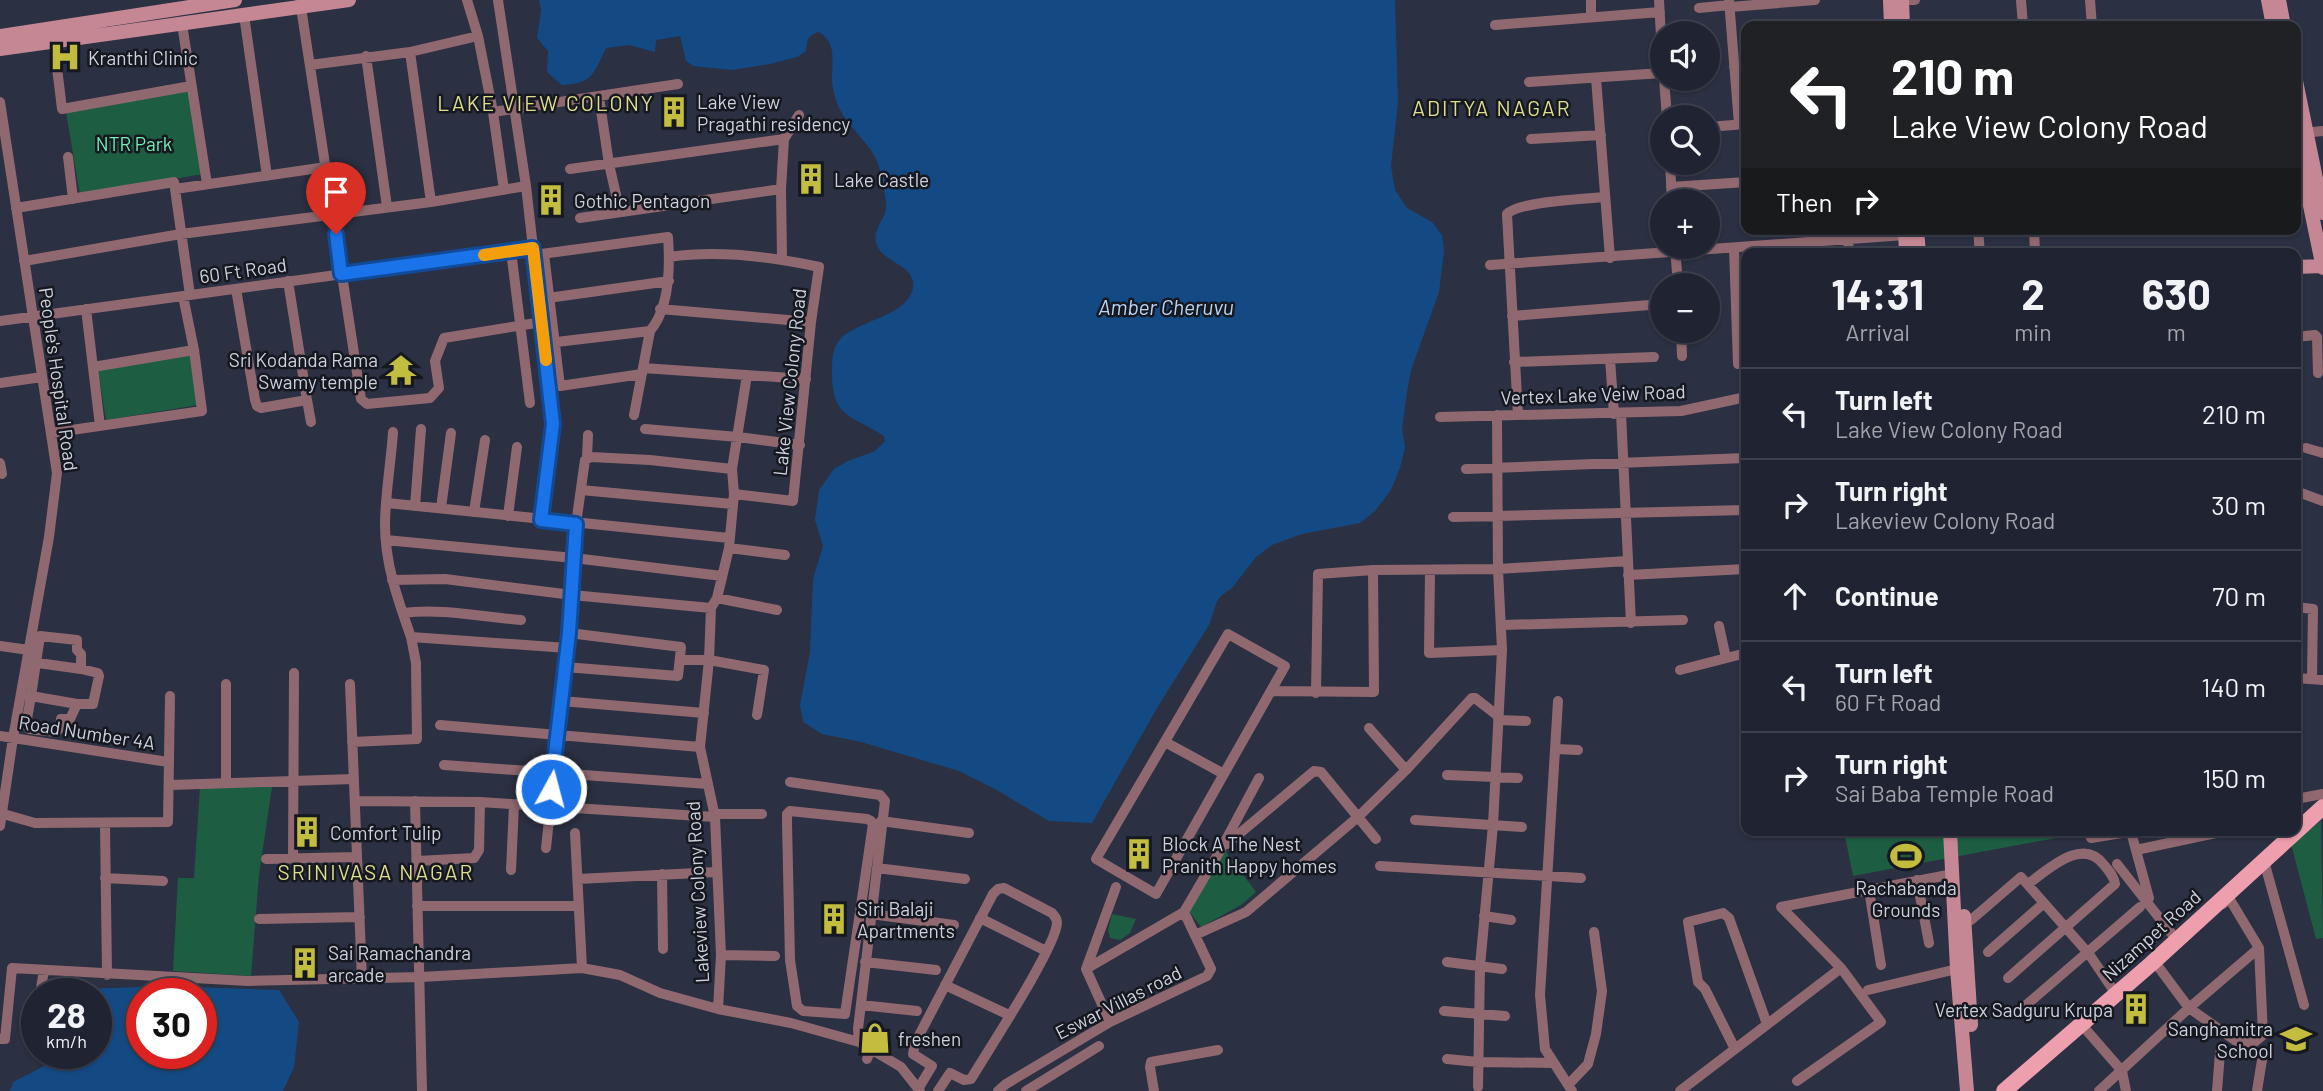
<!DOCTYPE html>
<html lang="en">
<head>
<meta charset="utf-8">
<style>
	:root { --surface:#202432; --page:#2d303e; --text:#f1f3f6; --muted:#a2a4ac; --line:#3d414d }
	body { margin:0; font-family:Barlow,sans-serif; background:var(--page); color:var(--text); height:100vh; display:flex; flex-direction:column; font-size:26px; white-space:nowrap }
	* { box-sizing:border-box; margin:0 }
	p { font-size:23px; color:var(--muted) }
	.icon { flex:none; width:38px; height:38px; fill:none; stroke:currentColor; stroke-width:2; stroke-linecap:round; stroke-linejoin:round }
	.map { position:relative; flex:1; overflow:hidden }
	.side { position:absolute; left:1741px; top:248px; width:560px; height:588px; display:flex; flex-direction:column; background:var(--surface); border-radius:14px; box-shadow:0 2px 5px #0004,0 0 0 2px var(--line) }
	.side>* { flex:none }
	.banner { position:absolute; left:1741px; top:21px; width:560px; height:214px; border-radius:14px; box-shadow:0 2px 5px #0004,0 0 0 2px var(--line); background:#202124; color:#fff; overflow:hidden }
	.controls { position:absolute; left:1650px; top:21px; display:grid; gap:14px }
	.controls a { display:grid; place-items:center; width:70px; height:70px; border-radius:50%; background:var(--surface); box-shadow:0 2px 5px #0004,0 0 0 2px var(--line); font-size:35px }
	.speed { position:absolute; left:21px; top:978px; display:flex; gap:14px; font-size:35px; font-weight:700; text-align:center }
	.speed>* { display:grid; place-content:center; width:91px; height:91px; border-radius:50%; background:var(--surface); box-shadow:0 2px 5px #0004,0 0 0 2px var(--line); line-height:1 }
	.speed small { font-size:18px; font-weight:400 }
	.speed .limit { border:10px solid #d22; background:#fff; color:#111 }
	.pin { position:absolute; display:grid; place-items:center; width:60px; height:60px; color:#fff; margin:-72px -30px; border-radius:50% 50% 50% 0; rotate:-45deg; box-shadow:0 0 7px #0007 }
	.pin .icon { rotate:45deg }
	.me { position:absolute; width:77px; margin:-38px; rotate:7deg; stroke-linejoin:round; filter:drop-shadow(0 0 5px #0008) }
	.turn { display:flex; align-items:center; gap:24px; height:147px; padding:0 35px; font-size:32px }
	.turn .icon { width:91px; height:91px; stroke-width:2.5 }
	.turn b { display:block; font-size:49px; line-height:60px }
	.then { display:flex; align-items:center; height:66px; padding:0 35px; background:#0003; gap:14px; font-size:26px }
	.eta { display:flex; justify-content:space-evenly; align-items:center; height:119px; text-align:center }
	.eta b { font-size:42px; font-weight:700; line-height:49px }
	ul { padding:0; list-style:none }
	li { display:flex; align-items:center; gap:21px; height:91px; padding:0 35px; border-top:2px solid var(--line) }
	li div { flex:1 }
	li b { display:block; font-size:26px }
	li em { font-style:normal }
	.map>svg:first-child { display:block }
	.green { fill:#1d5e42 }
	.water { fill:#144a84; fill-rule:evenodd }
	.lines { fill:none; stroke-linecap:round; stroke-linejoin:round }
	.street { stroke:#906970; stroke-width:10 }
	.secondary { stroke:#c58793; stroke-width:14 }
	.primary { stroke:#ee9fae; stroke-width:16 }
	.route-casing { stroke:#114b97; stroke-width:18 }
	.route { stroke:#1a73e8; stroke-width:12 }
	.slow { stroke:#f59e0b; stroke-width:12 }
	.labels { text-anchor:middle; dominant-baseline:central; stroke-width:5; stroke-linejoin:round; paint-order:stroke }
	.poi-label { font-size:19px; fill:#cdd1dd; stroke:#161820; text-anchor:start }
	.park-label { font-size:19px; fill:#70f0b5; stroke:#161820 }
	.street-label { font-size:19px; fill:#cdd1dd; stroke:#161820 }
	.neighbourhood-label { font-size:21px; letter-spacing:2px; fill:#dedc8d; stroke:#161820 }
	.water-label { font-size:21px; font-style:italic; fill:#b8d4f6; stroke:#161820 }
</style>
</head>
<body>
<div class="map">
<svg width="2323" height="1091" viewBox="0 0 2323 1091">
	<rect width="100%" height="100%" fill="#2b3042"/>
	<path class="green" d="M189 91 203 174 80 195 66 112Z
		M190 355 198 405 106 420 98 370Z
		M200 786 272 787 259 875 251 976 173 971 178 878H194Z
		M2321 821 2323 938 2316 939 2291 844Z
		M1844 831H2071L2072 835 1853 876Z
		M1225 851 1256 892 1241 905 1201 927 1189 911Z
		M1112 914 1136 919 1130 933 1120 940 1110 938 1108 930Z"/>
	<path class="water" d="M539 0H1395L1398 102 1391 166 1395 190 1407 208 1432 222 1442 235 1444 251 1439 292 1411 370 1407 392 1402 429 1405 447 1400 468 1391 490 1375 511 1360 523 1302 534 1272 545 1256 557 1232 588 1222 595 1217 601 1209 625 1157 708 1092 823 1049 821 995 789 959 771 861 742 822 734 803 722 800 705 810 652 813 579 823 546 815 520 819 490 834 469 848 461 875 451 885 441 884 436C852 415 832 418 832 373 832 363 832 350 838 342 854 320 907 318 913 288 917 264 880 263 876 242 873 226 888 218 886 203 884 187 881 165 872 152 861 135 842 120 836 100 834 94 832 86 832 79 832 61 837 43 819 32 807 35 807 40 806 51L797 57 770 64 732 70 693 66 686 61 680 36 656 40 655 52 629 45 606 48C593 74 594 83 562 85L547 72 548 51 537 38 541 10Z
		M164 986 279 990 299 1022 294 1067 283 1091H10L13 1082 60 1058 62 1054H96V994H85L87 989ZM142 994H201V1054H142Z"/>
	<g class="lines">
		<path class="street" d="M467 0 478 36 493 112 678 84
			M498 0 526 186 553 424 541 520
			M1591 0V17
			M1659 0 1662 55
			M1729 0 1739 124
			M1901 0H1915
			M2021 0 2023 26
			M2090 0 2092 26
			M300 1 361 399 367 404 430 398 439 388 435 361 444 338 542 322
			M1730 7 1815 0
			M1699 8 1730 5
			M244 15 267 176
			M182 24 207 184
			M1495 25 1660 12
			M54 43 62 109 191 86
			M410 52 431 202
			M366 56 387 207
			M310 65 410 52 478 36
			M1734 67 1746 66
			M1596 78 1610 258
			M1664 79 1667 117
			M1529 82 1662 73
			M599 97 609 164 620 212
			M0 102 57 473 49 537 13 738 0 826
			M493 112 504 190
			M1708 127 1746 124
			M2303 133 2323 131
			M1531 139 1601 135
			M68 157 73 199
			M1670 163 1672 201
			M570 169 784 139
			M1671 187 1746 182
			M175 189 326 167
			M16 208 174 182 190 295
			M580 218 781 189
			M1978 229 1980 254
			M2034 229 2035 254
			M1848 238 1849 254
			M1675 247 1678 285
			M1734 248 1738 364
			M511 251 530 403
			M544 254 560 386 642 374
			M534 255 668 237C670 265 670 308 650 331
			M669 257C717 250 773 257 819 267L811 322 793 501 734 494
			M782 259 781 189 784 139 799 115
			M24 261 181 234 431 202 526 186
			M1490 265 1905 235
			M236 289 255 400 257 406 261 408 307 400 288 281
			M548 298 669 281
			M86 309 100 426
			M660 309 811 322
			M1512 316 1662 304
			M0 321 533 248
			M1681 331 1682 356
			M2296 337 2315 335 2317 337 2318 373
			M548 343 650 331 634 415
			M1610 359 1614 414
			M1514 362 1654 357
			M93 367 194 350
			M643 368 806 379
			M0 383 42 377
			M307 400 311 422
			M1621 413 1631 623
			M1518 415 1507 214C1519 201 1586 199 1605 197
			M1440 417 1681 411 1746 397
			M645 429 738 437 800 445
			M393 432C391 463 385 495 385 525 385 564 398 600 411 637
			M51 433 202 411 194 350 183 296
			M2306 448 2323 453
			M1746 455V496
			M587 458 588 435
			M0 463 2 474
			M1466 469 1745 458
			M581 490 732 504
			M2301 493 2323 501
			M387 503 729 538
			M415 506 421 429
			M441 508 451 433
			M474 512 485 440
			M508 516 517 447
			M1453 517 1746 510
			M386 540 574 558 722 576
			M729 548 785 555
			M1430 570 1429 653 1502 650
			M1628 575 1746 569
			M392 580 445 579 572 595 711 608
			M717 598 777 610
			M2296 607 2313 609 2312 679
			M403 613C441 608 482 617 521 620
			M1502 625 1683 620
			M1719 626 1726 658
			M1228 634 1285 666 1156 894 1096 859Z
			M0 646 29 650
			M680 660H709L764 670 757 715
			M31 662 81 669
			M565 667 678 676 681 647 569 633
			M1680 670 1746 653
			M2296 678 2323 680
			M226 684V782
			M350 684 362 979
			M1271 691 1374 692 1373 570
			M1316 693 1318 574 1373 570 1498 569 1627 561
			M21 695 31 696 26 725 29 729 56 732 60 728 61 719H70L77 704H93L99 676 98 673 81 669V654L77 650V640L40 636 31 696 77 704
			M561 701 704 713
			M1558 701 1540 995 1545 1049 1572 1091
			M1498 720 1526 721
			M440 725 700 747
			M1369 728 1406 770
			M0 736 168 762
			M352 742 417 739 416 663 411 637 567 648
			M1165 742 1224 774
			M1556 749 1578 750
			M444 765 708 784
			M1447 775 1518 778
			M790 782 880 795 885 801 858 1029 859 1042
			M170 785 354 779
			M2296 799 2323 794
			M355 801 480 802 715 817
			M415 801 422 1091
			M790 811 867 819 871 821 873 824 845 1014 803 1011 797 1006 790 960 787 823V814Z
			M0 813 35 823 168 822 170 696
			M714 814H762
			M1415 820 1522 827
			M881 821 969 833
			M105 824 107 975
			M2131 832 2149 898
			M575 833 582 968
			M2091 838 2134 831
			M1227 844 1314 771 1321 772 1376 839
			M546 848 569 633 576 524 585 460 591 457 650 460 732 469
			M2136 850 2225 831
			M293 858 294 673
			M266 859 357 857
			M417 861 474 858 479 850 480 802
			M2264 861 2304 1005
			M2117 864 2172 934
			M1380 866 1581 878
			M877 868 965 879
			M511 870 514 805
			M662 874 663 949
			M105 878 163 881
			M578 879 717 872
			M1917 880 1929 943
			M1869 890 1953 874
			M2223 904 2229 898 2259 948
			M417 906H579
			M871 914 954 925
			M1484 916 1511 920
			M980 918 1046 951
			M259 919 360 917
			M1971 920 2021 877 2089 954 2116 994
			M1195 935 1246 912 1358 817 1406 770 1472 698H1475L1498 716
			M1988 952 2044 903
			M721 955 775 956
			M865 962 936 970
			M1447 962 1502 969
			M1086 969 1184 912
			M2008 978 2115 884C2114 876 2109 871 2104 865 2082 836 2048 870 2028 884
			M945 985 1009 1015
			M1868 990 1957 969
			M40 994 44 970
			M861 1005 917 1011
			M2025 1006 2140 907
			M718 1009 721 955 715 817 700 747 709 660 711 608 717 598 729 548 734 494 732 469 747 375
			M1444 1011 1505 1016
			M1110 1022 1086 969 1116 887
			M2081 1024 2122 1071 2126 1091
			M34 1027 37 1013
			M0 1039H5L12 968 248 981 421 977 582 968 620 975 660 993 718 1009 791 1023 859 1042 901 1067 920 1091
			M1735 1049 1705 989 1698 982 1688 922 1723 913 1729 918 1767 1024
			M867 1059 871 1049
			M1447 1059 1478 1062 1554 1063
			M1797 1081 1881 1022 1841 968
			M1568 1085 1588 1064 1596 1034 1602 991 1594 932
			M1478 1087 1480 966 1493 825 1502 650 1498 569 1497 415
			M918 1089 932 1066 913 1054 915 1043 993 894 998 889 1004 888 1052 913C1055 917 1057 918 1057 923 1056 947 987 1052 971 1079L964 1080 950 1073 938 1091
			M998 1091 1006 1084 1110 1022 1207 976 1211 969 1184 912 1221 849 1259 778
			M1026 1091 1099 1046
			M1154 1091 1150 1067 1151 1062 1218 1050
			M1680 1091 1841 968 1781 907 1869 890 1881 965
			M2099 1091 2189 1008 2259 948 2263 1035 2253 1043 2236 1041 2189 1008 2154 961
			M2217 1091 2220 1053
			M2257 1091 2262 1060"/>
		<path class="secondary" d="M1890 0 1891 26
			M1902 0 1903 26
			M2268 0 2273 26
			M2279 0 2284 26
			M0 36 235 0
			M0 49 349 0
			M2296 81 2323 213
			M2296 138 2323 268
			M1905 229 1906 254
			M1917 229 1919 254
			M2296 267 2323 266
			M1950 831 1957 969 1967 1091
			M1964 916 1971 1025"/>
		<path class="primary" d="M2004 1091 2151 964 2323 807"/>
	</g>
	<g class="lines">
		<defs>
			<path id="route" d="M336 234 341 274 533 248 553 424 541 520 576 524 569 633 551 789"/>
		</defs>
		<use href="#route" class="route-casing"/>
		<use href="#route" class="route"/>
		<path class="slow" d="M484 255 533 248 546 360"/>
	</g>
	<defs>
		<symbol id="hospital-bare" viewBox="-9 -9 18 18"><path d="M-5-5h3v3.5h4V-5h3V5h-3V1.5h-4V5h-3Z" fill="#c2bd3f" stroke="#161820" stroke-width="2.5" paint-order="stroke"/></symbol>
		<symbol id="building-bare" viewBox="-9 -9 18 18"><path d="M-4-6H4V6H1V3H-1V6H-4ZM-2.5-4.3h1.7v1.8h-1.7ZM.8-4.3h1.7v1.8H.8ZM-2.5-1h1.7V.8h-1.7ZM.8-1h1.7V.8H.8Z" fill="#c2bd3f" stroke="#161820" stroke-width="2.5" paint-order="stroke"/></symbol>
		<symbol id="temple-bare" viewBox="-9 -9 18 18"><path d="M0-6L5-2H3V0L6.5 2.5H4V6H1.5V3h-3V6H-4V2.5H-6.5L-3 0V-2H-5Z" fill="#c2bd3f" stroke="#161820" stroke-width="2.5" paint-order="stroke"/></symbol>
		<symbol id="stadium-bare" viewBox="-9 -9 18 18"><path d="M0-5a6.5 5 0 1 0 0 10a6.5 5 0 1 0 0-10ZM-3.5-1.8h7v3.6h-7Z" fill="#c2bd3f" stroke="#161820" stroke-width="2.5" paint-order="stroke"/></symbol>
		<symbol id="shop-bare" viewBox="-9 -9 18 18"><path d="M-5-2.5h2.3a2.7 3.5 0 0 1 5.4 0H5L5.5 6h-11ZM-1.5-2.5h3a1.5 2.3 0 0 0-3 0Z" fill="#c2bd3f" stroke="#161820" stroke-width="2.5" paint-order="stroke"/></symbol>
		<symbol id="school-bare" viewBox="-9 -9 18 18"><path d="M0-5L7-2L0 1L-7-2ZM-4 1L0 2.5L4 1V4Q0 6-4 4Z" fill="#c2bd3f" stroke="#161820" stroke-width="2.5" paint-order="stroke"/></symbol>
	</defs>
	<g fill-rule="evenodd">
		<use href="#hospital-bare" x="43" y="35" width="44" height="44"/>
		<use href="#building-bare" x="652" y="90" width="44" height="44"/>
		<use href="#building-bare" x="789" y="157" width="44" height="44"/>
		<use href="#building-bare" x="529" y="178" width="44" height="44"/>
		<use href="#temple-bare" x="379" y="348" width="44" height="44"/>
		<use href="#building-bare" x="285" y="810" width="44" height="44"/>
		<use href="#building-bare" x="1117" y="832" width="44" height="44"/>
		<use href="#stadium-bare" x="1884" y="834" width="44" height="44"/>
		<use href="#building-bare" x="812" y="897" width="44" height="44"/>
		<use href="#building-bare" x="283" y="941" width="44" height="44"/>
		<use href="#building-bare" x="2114" y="987" width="44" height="44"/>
		<use href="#shop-bare" x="853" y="1016" width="44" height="44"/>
		<use href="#school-bare" x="2274" y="1017" width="44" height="44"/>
	</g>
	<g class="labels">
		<g class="poi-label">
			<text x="88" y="57">Kranthi Clinic</text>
			<text x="697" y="101">Lake View<tspan x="697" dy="22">Pragathi residency</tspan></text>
			<text x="834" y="179">Lake Castle</text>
			<text x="574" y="200">Gothic Pentagon</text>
			<text x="378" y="359" text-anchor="end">Sri Kodanda Rama<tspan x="378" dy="22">Swamy temple</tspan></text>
			<text x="330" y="832">Comfort Tulip</text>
			<text x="1162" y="843">Block A The Nest<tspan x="1162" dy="22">Pranith Happy homes</tspan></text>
			<text x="1906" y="887" text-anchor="middle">Rachabanda<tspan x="1906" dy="22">Grounds</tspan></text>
			<text x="857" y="908">Siri Balaji<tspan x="857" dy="22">Apartments</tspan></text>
			<text x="328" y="952">Sai Ramachandra<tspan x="328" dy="22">arcade</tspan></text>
			<text x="2113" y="1009" text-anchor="end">Vertex Sadguru Krupa</text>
			<text x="2273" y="1028" text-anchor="end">Sanghamitra<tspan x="2273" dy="22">School</tspan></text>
			<text x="898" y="1038">freshen</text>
		</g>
		<g class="park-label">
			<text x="134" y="143">NTR Park</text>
		</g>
		<g class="street-label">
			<text transform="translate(243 270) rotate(-8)">60 Ft Road</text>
			<text transform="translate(59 379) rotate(82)">People's Hospital Road</text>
			<text transform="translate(789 382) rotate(-84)">Lake View Colony Road</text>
			<text transform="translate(1593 394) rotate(-2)">Vertex Lake Veiw Road</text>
			<text transform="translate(87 732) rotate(9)">Road Number 4A</text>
			<text transform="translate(697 892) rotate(-93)">Lakeview Colony Road</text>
			<text transform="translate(2151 935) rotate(-42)">Nizampet Road</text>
			<text transform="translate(1118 1002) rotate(-27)">Eswar Villas road</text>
		</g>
		<g class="neighbourhood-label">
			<text x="546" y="102">LAKE VIEW COLONY</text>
			<text x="1492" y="107">ADITYA NAGAR</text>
			<text x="376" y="871">SRINIVASA NAGAR</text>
		</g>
		<g class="water-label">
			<text x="1166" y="306">Amber Cheruvu</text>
		</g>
	</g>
</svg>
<div class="controls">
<a><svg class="icon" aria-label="sound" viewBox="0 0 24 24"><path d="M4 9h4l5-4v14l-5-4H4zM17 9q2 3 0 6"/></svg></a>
<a><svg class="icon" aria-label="search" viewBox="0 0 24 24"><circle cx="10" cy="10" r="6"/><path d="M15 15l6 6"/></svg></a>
<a>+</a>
<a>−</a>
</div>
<div class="speed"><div>28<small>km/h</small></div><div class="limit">30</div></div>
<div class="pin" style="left:336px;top:234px;background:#d93025"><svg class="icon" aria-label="arrive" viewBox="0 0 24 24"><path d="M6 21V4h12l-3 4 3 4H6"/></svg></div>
<svg class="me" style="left:551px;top:789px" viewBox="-20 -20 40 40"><circle r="17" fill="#1a73e8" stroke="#fff" stroke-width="3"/><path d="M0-11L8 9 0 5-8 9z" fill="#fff"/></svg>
<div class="banner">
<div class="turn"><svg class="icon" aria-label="left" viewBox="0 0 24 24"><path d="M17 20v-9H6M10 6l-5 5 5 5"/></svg><div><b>210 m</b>Lake View Colony Road</div></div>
<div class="then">Then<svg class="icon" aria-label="right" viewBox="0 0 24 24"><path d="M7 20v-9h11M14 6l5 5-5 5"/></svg></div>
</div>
<section class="side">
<div class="eta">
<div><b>14:31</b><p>Arrival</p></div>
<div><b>2</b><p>min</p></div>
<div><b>630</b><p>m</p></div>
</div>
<ul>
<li><svg class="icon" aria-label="left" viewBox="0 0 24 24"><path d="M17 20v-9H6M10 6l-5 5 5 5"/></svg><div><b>Turn left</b><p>Lake View Colony Road</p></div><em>210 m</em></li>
<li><svg class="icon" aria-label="right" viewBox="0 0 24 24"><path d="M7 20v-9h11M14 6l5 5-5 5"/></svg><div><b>Turn right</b><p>Lakeview Colony Road</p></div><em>30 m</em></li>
<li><svg class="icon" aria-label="ahead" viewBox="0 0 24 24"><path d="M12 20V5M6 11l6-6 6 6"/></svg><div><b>Continue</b></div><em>70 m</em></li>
<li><svg class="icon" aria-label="left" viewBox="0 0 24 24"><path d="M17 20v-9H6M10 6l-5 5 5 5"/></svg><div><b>Turn left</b><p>60 Ft Road</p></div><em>140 m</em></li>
<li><svg class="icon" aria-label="right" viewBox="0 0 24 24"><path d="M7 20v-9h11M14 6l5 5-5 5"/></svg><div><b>Turn right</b><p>Sai Baba Temple Road</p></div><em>150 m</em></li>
</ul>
</section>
</div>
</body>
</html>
